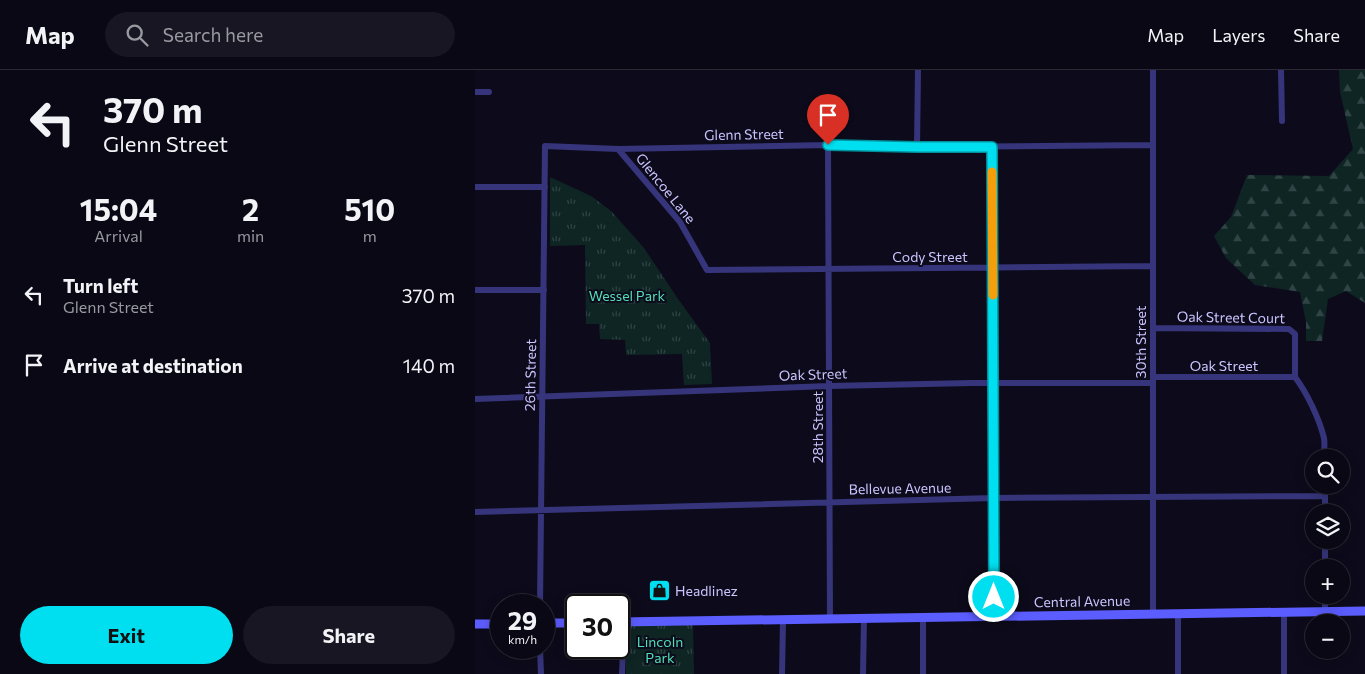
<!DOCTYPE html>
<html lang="en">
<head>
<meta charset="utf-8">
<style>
	:root { --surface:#0a0814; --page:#181622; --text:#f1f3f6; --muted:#999aa0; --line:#2a2934; --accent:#00dff0 }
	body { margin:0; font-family:Commissioner,sans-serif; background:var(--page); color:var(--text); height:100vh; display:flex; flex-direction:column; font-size:19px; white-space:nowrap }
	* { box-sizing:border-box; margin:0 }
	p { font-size:16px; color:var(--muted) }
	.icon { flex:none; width:28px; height:28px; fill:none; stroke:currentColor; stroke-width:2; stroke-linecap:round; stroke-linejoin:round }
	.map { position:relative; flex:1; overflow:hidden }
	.sheet { display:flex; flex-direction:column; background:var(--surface); width:475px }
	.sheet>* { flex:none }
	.hud { background:#0a0814; color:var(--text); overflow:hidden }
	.fabs { position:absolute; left:830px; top:379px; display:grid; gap:10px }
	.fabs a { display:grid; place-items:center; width:45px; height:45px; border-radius:50%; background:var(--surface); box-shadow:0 2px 12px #0003,0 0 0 1px var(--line); font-size:25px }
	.speed { position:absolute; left:15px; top:524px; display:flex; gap:10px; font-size:25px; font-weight:700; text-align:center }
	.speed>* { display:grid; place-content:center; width:65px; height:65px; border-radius:50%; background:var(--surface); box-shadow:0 2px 12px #0003,0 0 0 1px var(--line); line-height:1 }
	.speed small { font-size:12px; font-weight:400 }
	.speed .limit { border:2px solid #111; border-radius:8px; background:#fff; color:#111 }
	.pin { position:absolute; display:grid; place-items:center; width:42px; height:42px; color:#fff; margin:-51px -21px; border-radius:50% 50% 50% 0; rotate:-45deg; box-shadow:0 0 5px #0007 }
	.pin .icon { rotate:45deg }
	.me { position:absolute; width:55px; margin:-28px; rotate:0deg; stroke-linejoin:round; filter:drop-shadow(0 0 4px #0008) }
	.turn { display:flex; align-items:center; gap:18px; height:105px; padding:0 20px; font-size:22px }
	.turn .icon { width:65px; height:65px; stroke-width:2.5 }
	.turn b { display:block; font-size:35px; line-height:42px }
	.eta { display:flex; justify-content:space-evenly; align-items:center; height:85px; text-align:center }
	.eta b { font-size:30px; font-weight:700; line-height:35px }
	.button { display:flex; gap:10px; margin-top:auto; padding:10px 20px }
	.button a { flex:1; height:58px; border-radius:30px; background:var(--accent); color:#111; font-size:20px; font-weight:700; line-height:58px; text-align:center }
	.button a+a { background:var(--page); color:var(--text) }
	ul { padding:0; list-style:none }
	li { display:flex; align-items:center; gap:15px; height:70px; padding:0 20px }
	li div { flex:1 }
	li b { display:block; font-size:19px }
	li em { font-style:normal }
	header { display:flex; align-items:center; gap:30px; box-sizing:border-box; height:70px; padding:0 25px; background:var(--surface); border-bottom:1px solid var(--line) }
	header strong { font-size:24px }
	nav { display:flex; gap:28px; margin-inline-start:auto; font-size:18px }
	.search { width:350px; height:45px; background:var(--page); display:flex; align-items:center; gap:12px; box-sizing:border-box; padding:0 18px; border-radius:28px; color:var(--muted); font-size:19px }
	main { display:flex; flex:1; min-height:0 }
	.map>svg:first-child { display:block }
	.grass { fill:url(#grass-tufts) }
	.forest { fill:url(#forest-firs) }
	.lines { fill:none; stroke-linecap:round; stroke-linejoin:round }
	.street { stroke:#36357b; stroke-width:6 }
	.secondary { stroke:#5c5dff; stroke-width:9 }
	.route-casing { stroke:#00919c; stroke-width:12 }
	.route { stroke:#00dff0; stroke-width:9 }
	.slow { stroke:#f59e0b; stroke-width:9 }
	.labels { text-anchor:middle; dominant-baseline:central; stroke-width:4; stroke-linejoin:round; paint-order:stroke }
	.street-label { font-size:14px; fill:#cac5ff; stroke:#0d0b1b }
	.park-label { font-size:14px; fill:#51dfb7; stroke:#0d0b1b }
	.poi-label { font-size:14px; fill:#cac5ff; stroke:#0d0b1b; text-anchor:start }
</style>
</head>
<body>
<header>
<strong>Map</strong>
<div class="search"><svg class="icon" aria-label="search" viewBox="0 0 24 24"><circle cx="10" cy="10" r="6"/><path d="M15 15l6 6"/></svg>Search here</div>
<nav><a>Map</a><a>Layers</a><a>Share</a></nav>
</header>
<main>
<section class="sheet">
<div class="hud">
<div class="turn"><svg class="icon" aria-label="left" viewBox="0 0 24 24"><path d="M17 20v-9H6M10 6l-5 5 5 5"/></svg><div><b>370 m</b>Glenn Street</div></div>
</div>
<div class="eta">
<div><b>15:04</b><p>Arrival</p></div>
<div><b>2</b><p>min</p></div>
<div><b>510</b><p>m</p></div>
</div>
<ul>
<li><svg class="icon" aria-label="left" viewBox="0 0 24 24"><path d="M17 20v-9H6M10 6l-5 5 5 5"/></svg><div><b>Turn left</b><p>Glenn Street</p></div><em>370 m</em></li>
<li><svg class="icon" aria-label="arrive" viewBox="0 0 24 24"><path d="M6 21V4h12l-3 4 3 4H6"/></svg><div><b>Arrive at destination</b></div><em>140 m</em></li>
</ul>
<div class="button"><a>Exit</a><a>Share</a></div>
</section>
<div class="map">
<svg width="890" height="604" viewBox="0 0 890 604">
	<defs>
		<pattern id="grass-tufts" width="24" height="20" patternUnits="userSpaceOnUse" patternTransform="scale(1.25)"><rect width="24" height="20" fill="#0e2524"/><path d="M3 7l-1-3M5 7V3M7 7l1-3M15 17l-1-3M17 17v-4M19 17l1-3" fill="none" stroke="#304345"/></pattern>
		<pattern id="forest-firs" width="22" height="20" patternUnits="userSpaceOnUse" patternTransform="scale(1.25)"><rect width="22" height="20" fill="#0e2524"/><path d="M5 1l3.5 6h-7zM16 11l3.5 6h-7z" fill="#304345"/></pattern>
	</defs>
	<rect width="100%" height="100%" fill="#0d0b1b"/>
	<path class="grass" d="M75 107 116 126 136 141 169 178 203 229 235 273 237 314 209 315 207 284 151 285 150 270 125 269 124 254H111L110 175 75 176Z
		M218 554 219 604H151V561L156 555Z"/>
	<path class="forest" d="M864 0H890V233L871 221 853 229 847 271H831V252L825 222 780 215 751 188 739 166 756 147 772 105 854 106 878 79 865 22Z"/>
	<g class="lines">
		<path class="street" d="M678 0V544
			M806 0 807 51
			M0 22H14
			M353 75 355 549
			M442 77 443 0
			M517 77 519 546
			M143 79 205 152 232 200 678 196
			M0 117H70
			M0 220H69
			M678 258 814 259 820 264V307
			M678 307H820
			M820 307C832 323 844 348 849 368 850 374 849 381 849 388
			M0 329 354 316 497 313H678
			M850 415V442
			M0 442 518 428 850 426
			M850 470V498
			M850 525V541
			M65 535 70 76 143 79 353 75 442 77 678 75
			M809 542V604
			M703 544V604
			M448 548V604
			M65 578 66 604
			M147 604 149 552
			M307 604 308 550
			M388 604 389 548"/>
		<path class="secondary" d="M144 552 890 541
			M69 553H101
			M0 554H26"/>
	</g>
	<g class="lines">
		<defs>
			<path id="route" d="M353 75 442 77H517L519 527"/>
		</defs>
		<use href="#route" class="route-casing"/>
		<use href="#route" class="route"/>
		<path class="slow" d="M517 102 518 225"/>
	</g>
	<defs>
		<symbol id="shop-square" viewBox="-11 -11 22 22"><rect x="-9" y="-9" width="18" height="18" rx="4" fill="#00dff0" stroke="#0d0b1b"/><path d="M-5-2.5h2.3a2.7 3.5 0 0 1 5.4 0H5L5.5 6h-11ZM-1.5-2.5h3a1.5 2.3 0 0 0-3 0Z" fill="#111"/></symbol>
	</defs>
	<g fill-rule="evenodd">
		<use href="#shop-square" x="172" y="508" width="25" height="25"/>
	</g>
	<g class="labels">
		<g class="street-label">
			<text transform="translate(269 64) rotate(-1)">Glenn Street</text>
			<text transform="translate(191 118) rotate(51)">Glencoe Lane</text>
			<text x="455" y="186">Cody Street</text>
			<text transform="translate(756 247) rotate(1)">Oak Street Court</text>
			<text transform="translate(665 272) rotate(-90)">30th Street</text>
			<text x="749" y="295">Oak Street</text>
			<text transform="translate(338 304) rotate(-2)">Oak Street</text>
			<text transform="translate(55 305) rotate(-89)">26th Street</text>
			<text transform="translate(342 357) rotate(-90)">28th Street</text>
			<text transform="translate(425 418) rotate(-1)">Bellevue Avenue</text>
			<text transform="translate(607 531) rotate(-1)">Central Avenue</text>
		</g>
		<g class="park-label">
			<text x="152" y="225">Wessel Park</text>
			<text x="185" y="571">Lincoln<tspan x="185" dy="16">Park</tspan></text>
		</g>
		<g class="poi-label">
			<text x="200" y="520">Headlinez</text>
		</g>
	</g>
</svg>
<div class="fabs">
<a><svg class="icon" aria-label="search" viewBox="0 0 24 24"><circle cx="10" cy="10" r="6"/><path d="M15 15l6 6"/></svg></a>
<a><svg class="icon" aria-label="layers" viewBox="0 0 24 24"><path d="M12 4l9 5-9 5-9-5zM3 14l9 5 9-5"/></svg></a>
<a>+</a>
<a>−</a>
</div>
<div class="speed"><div>29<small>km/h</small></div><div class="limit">30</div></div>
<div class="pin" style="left:353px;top:75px;background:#d93025"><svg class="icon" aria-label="arrive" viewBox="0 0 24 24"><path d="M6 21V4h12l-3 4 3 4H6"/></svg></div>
<svg class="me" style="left:519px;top:527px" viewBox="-20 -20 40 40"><circle r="17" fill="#00dff0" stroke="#fff" stroke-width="3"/><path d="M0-11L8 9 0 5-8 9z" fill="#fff"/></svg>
</div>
</main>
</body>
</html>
